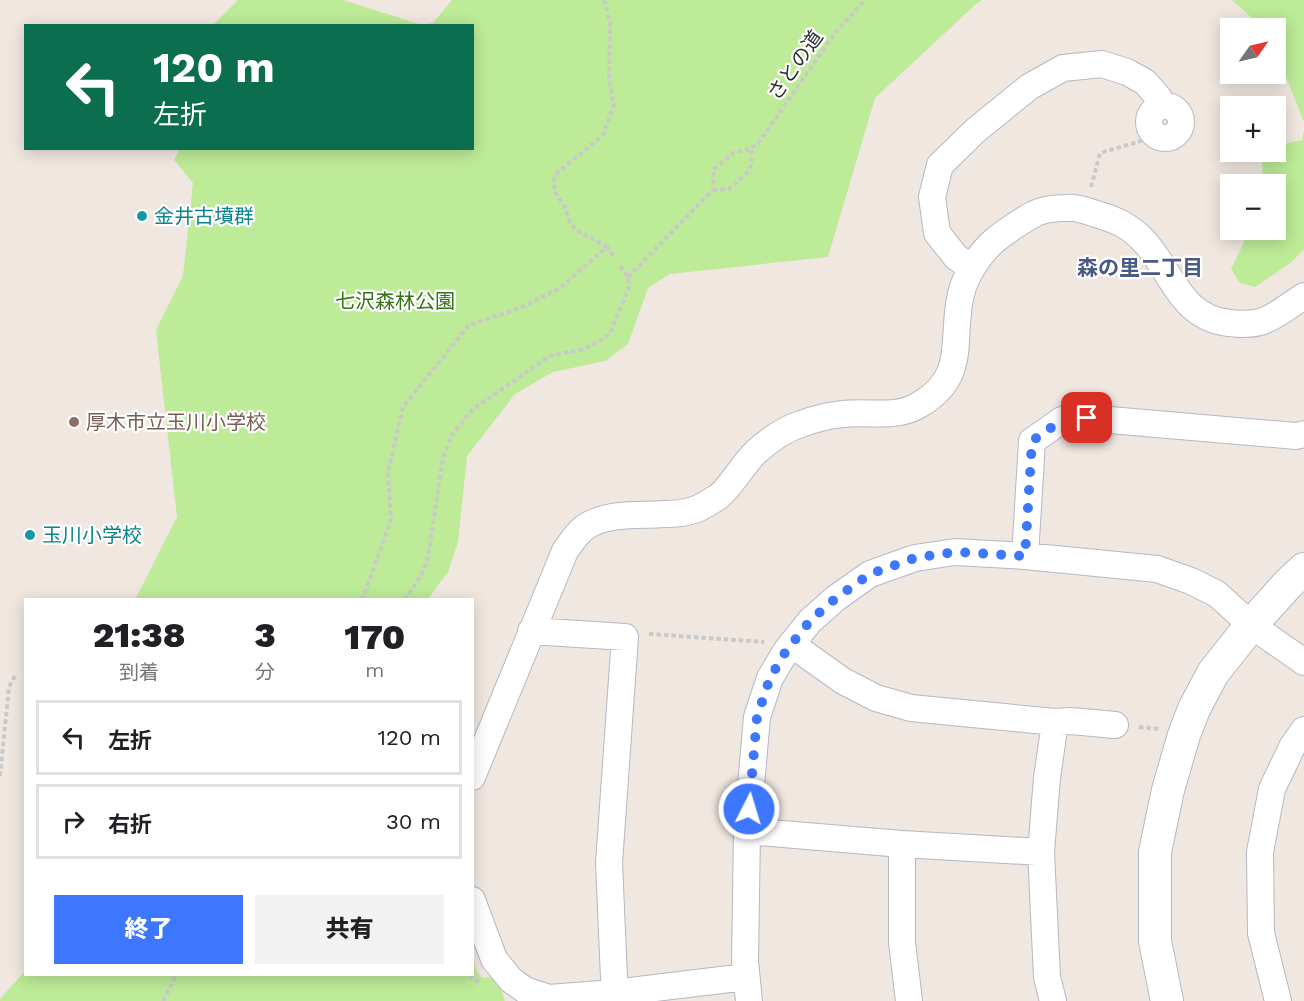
<!DOCTYPE html>
<html lang="ja">
<head>
<meta charset="utf-8">
<style>
	:root { --surface:#fff; --page:#f2f2f2; --text:#202124; --muted:#757577; --line:#e0e0e0; --accent:#3e77ff }
	body { margin:0; font-family:"Work Sans","Noto Sans JP",sans-serif; background:var(--page); color:var(--text); height:100vh; display:flex; flex-direction:column; font-size:22px; white-space:nowrap }
	* { box-sizing:border-box; margin:0 }
	p { font-size:20px; color:var(--muted) }
	.icon { flex:none; width:33px; height:33px; fill:none; stroke:currentColor; stroke-width:2; stroke-linecap:round; stroke-linejoin:round }
	.map { position:relative; flex:1; overflow:hidden }
	.drawer { position:absolute; left:24px; top:598px; width:450px; height:378px; display:flex; flex-direction:column; background:var(--surface); border-radius:0px; box-shadow:0 3px 15px #0003 }
	.drawer>* { flex:none }
	.banner { position:absolute; left:24px; top:24px; width:450px; height:126px; border-radius:0px; box-shadow:0 3px 15px #0003; background:#0b6e4f; color:#fff; overflow:hidden }
	.needle { width:39px; rotate:56deg }
	.fabs { position:absolute; left:1220px; top:18px; display:grid; gap:12px }
	.fabs a { display:grid; place-items:center; width:66px; height:66px; border-radius:0px; background:var(--surface); box-shadow:0 3px 15px #0003; font-size:30px }
	.pin { position:absolute; display:grid; place-items:center; width:51px; height:51px; color:#fff; margin:-26px; border-radius:12px; box-shadow:0 3px 9px #0006 }
	.me { position:absolute; width:66px; margin:-33px; rotate:5deg; stroke-linejoin:round; filter:drop-shadow(0 0 4px #0008) }
	.turn { display:flex; align-items:center; gap:21px; height:126px; padding:0 30px; font-size:27px }
	.turn .icon { width:78px; height:78px; stroke-width:2.5 }
	.turn b { display:block; font-size:42px; line-height:51px }
	.eta { display:flex; justify-content:space-evenly; align-items:center; height:102px; text-align:center }
	.eta b { font-size:36px; font-weight:800; line-height:42px }
	.button { display:flex; gap:12px; margin-top:auto; padding:12px 30px }
	.button a { flex:1; height:69px; border-radius:0px; background:var(--accent); color:#fff; font-size:24px; font-weight:800; line-height:69px; text-align:center }
	.button a+a { background:var(--page); color:var(--text) }
	ul { padding:0; list-style:none }
	li { display:flex; align-items:center; gap:18px; height:75px; margin:0 12px 9px; padding:0 18px; border:3px solid var(--line); border-radius:0px }
	li div { flex:1 }
	li b { display:block; font-size:22px }
	li em { font-style:normal }
	.map>svg:first-child { display:block }
	.green { fill:#bdeb98 }
	.lines { fill:none; stroke-linecap:round; stroke-linejoin:round }
	.minor-casing { stroke:#b4b8c2; stroke-width:28 }
	.tertiary-casing { stroke:#b4b8c2; stroke-width:34 }
	.path { stroke:#c9c9c9; stroke-width:4; stroke-dasharray:4.5 3; stroke-linecap:butt }
	.minor { stroke:#fff; stroke-width:26 }
	.tertiary { stroke:#fff; stroke-width:32 }
	.route { stroke:#3e77ff; stroke-width:10; stroke-dasharray:0 18 }
	.culture-dot { fill:#0f9aa8; stroke:#fff; stroke-width:2 }
	.education-dot { fill:#8d6e63; stroke:#fff; stroke-width:2 }
	.labels { text-anchor:middle; dominant-baseline:central; stroke-width:4.5; stroke-linejoin:round; paint-order:stroke }
	.street-label { font-size:20px; fill:#2e2e2e; stroke:#fff }
	.culture-label { font-size:20px; fill:#0d838f; stroke:#fff; text-anchor:start }
	.park-label { font-size:20px; fill:#337414; stroke:#fff }
	.education-label { font-size:20px; fill:#785e54; stroke:#fff; text-anchor:start }
	.neighbourhood-label { font-size:21px; font-weight:bold; fill:#495a84; stroke:#fff }
</style>
</head>
<body>
<div class="map">
<svg width="1304" height="1001" viewBox="0 0 1304 1001">
	<rect width="100%" height="100%" fill="#f0e7e0"/>
	<path class="green" d="M238 0H343L422 25 433 23 452 0H982L976 4 875 98 828 257 670 274 648 288 628 344 605 361 553 372 515 394 467 456 458 542 448 572 427 600H135L177 517 156 330 183 276 193 183 174 160 180 149 472 148V26L213 25Z
		M1232 0H1304V122L1275 49V28H1263Z
		M1304 131V250L1289 264 1255 287 1240 283 1231 269 1250 230H1275V184H1263L1262 153 1263 152H1275V146L1302 140Z
		M473 961 476 970 482 978 496 976 505 1001H0V999L25 971 26 975H472Z"/>
	<g class="lines">
		<defs>
			<path id="minor" d="M1149 122a16 16 0 1 1 32 0a16 16 0 1 1-32 0Z
				M972 268 956 257 937 233 932 197 940 165 976 130 1029 87 1063 68 1102 64 1127 72 1145 82 1159 98 1158 107
				M1025 556 1032 441 1062 420 1087 418 1296 436 1304 434
				M531 631 625 637 609 863 615 1001
				M791 644 843 681 876 698 911 708 1055 722 1047 778 1041 852 1047 977 1053 1001
				M1055 722 1071 721 1115 725
				M472 777 565 551C571 543 576 534 584 528 605 512 639 516 664 514 677 514 690 513 701 507 707 504 713 500 718 497 731 487 743 464 756 452 768 441 785 429 801 424 815 419 828 415 843 414 869 411 896 419 919 405 969 376 950 339 961 294 965 276 980 253 994 241 1002 234 1024 219 1034 214 1043 209 1057 208 1067 208 1076 207 1087 211 1096 214 1114 219 1128 225 1142 239 1171 268 1179 318 1229 323 1240 324 1252 325 1263 321 1277 316 1291 304 1304 296
				M747 831 902 844 1041 852
				M902 844V942L909 1001
				M472 900 494 959 511 980 525 990 549 998 614 993 746 977
				M749 1001 745 961 747 831 757 717 770 678 786 651 810 621 836 598 870 574 915 558 955 552 1025 556 1157 569 1191 581 1217 594 1251 625 1304 662
				M1278 1001 1261 933 1260 852 1272 789 1292 747 1304 730"/>
			<path id="tertiary" d="M1167 1001 1155 941V852L1168 790 1184 735 1194 709 1213 673 1251 625 1288 584 1304 569"/>
		</defs>
		<use href="#minor" class="minor-casing"/>
		<use href="#tertiary" class="tertiary-casing"/>
		<path class="path" d="M604 0 610 22 609 81 614 105 603 135 558 172 554 180 555 192 565 207 569 220 576 230 607 247
			M1091 187 1100 153 1144 140 1154 133
			M713 190 729 189 747 173 752 163 751 149
			M628 277 713 190 714 169 734 152 751 149 760 141 835 33 865 0
			M362 600 391 520 388 472 403 407 469 325 520 308 560 288 607 247 614 257
			M405 600 422 574 428 557 443 458 453 433 473 409 550 356 584 349 600 341 610 333 629 288 628 277 619 264
			M649 634 764 642
			M1139 727 1159 729
			M0 776 9 687 16 674
			M470 975 471 977 479 982
			M163 1001 176 975"/>
		<use href="#minor" class="minor"/>
		<use href="#tertiary" class="tertiary"/>
	</g>
	<g class="lines">
		<path class="route" d="M749 809 757 717 770 678 786 651 810 621 836 598 870 574 915 558 955 552 1025 556 1032 441 1062 420 1087 418"/>
	</g>
	<g class="culture-dot">
		<circle cx="142" cy="216" r="6"/>
		<circle cx="30" cy="535" r="6"/>
	</g>
	<circle class="education-dot" cx="74" cy="422" r="6"/>
	<g class="labels">
		<g class="street-label">
			<text transform="translate(795 65) rotate(-55)">さとの道</text>
		</g>
		<g class="culture-label">
			<text x="154" y="216">金井古墳群</text>
			<text x="42" y="535">玉川小学校</text>
		</g>
		<g class="park-label">
			<text x="395" y="301">七沢森林公園</text>
		</g>
		<g class="education-label">
			<text x="86" y="422">厚木市立玉川小学校</text>
		</g>
		<g class="neighbourhood-label">
			<text x="1140" y="267">森の里二丁目</text>
		</g>
	</g>
</svg>
<div class="fabs">
<a><svg class="needle" viewBox="-14 -14 28 28"><path d="M0-13l5 13h-10z" fill="#e53935"/><path d="M0 13l5-13h-10z" fill="#757577"/></svg></a>
<a>+</a>
<a>−</a>
</div>
<div class="pin" style="left:1087px;top:418px;background:#d93025"><svg class="icon" aria-label="arrive" viewBox="0 0 24 24"><path d="M6 21V4h12l-3 4 3 4H6"/></svg></div>
<svg class="me" style="left:749px;top:809px" viewBox="-20 -20 40 40"><circle r="17" fill="#3e77ff" stroke="#fff" stroke-width="3"/><path d="M0-11L8 9 0 5-8 9z" fill="#fff"/></svg>
<div class="banner">
<div class="turn"><svg class="icon" aria-label="left" viewBox="0 0 24 24"><path d="M17 20v-9H6M10 6l-5 5 5 5"/></svg><div><b>120 m</b>左折</div></div>
</div>
<section class="drawer">
<div class="eta">
<div><b>21:38</b><p>到着</p></div>
<div><b>3</b><p>分</p></div>
<div><b>170</b><p>m</p></div>
</div>
<ul>
<li><svg class="icon" aria-label="left" viewBox="0 0 24 24"><path d="M17 20v-9H6M10 6l-5 5 5 5"/></svg><div><b>左折</b></div><em>120 m</em></li>
<li><svg class="icon" aria-label="right" viewBox="0 0 24 24"><path d="M7 20v-9h11M14 6l5 5-5 5"/></svg><div><b>右折</b></div><em>30 m</em></li>
</ul>
<div class="button"><a>終了</a><a>共有</a></div>
</section>
</div>
</body>
</html>
